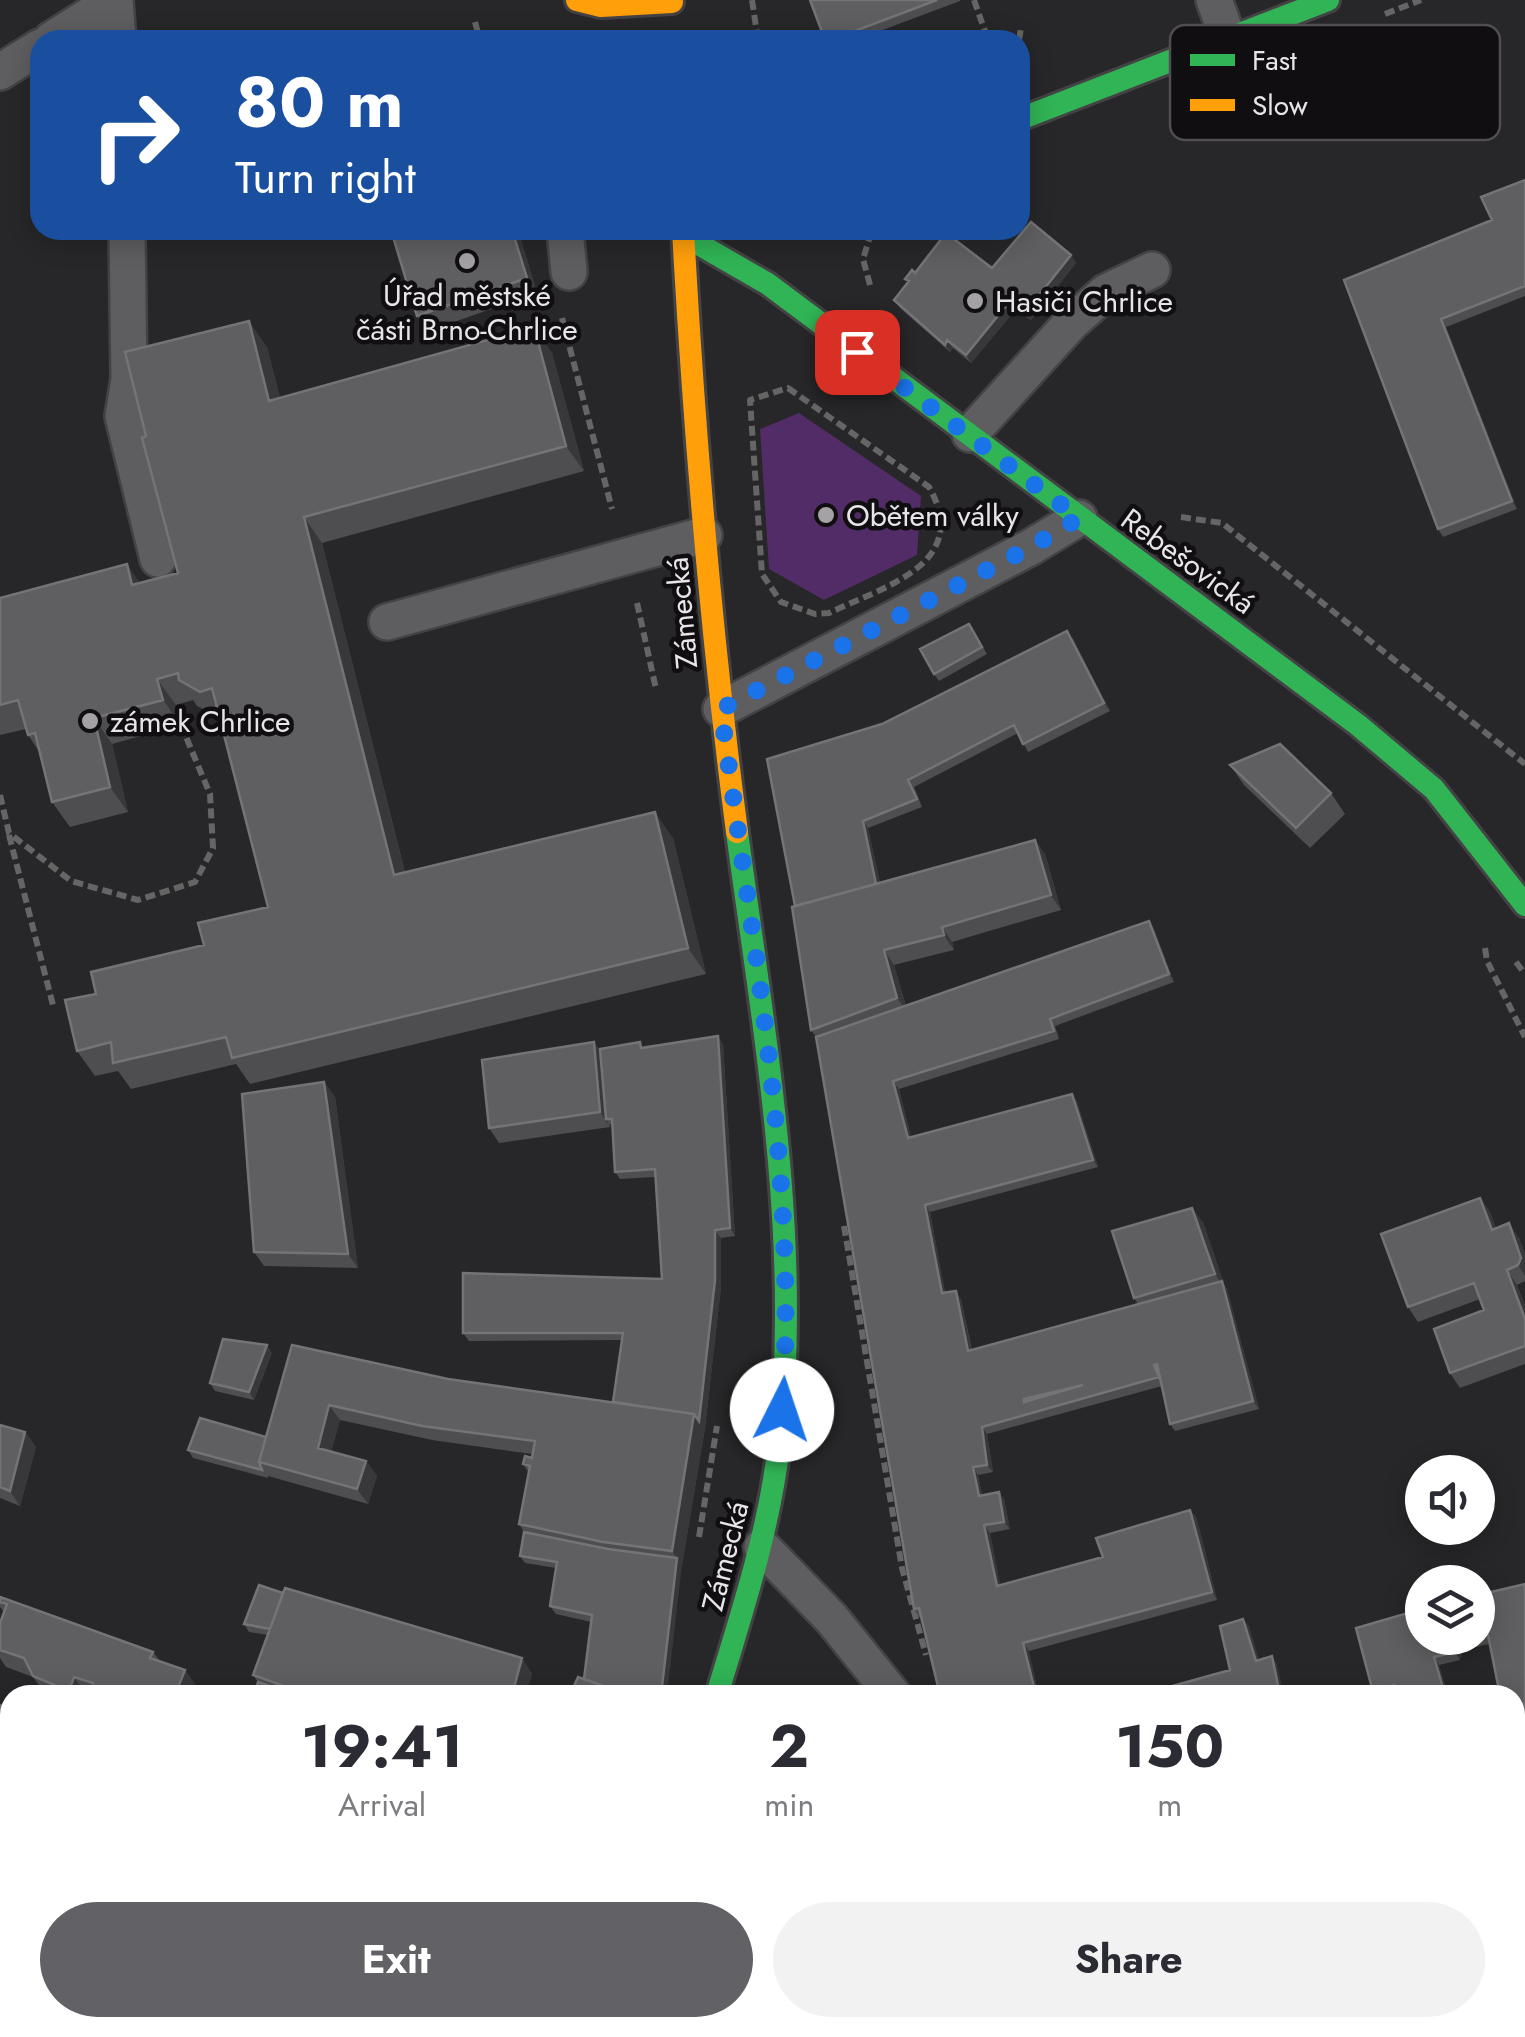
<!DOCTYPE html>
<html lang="en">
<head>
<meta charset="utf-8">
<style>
	:root { --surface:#fff; --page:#f2f2f3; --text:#2b2b33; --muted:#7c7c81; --accent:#616166 }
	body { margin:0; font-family:Jost,sans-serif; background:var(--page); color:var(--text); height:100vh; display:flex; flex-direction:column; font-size:38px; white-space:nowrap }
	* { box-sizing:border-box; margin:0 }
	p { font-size:32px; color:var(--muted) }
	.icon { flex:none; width:55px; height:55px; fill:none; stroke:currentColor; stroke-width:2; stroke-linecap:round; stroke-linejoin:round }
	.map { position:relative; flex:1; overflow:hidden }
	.details { position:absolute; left:0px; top:1685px; width:1525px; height:352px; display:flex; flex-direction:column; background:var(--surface); border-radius:30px 30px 0 0; box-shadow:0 5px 25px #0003 }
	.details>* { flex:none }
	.top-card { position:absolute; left:30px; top:30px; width:1000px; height:210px; border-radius:30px; box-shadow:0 5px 25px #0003; background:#1a4fa0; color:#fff; overflow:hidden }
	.controls { position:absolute; left:1405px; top:1455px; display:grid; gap:20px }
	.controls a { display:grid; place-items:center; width:90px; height:90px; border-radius:50%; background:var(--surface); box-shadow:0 5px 25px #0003; font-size:50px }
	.pin { position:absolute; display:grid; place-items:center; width:85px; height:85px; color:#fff; margin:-42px; border-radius:20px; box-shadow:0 5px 15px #0006 }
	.me { position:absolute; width:110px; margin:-55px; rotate:4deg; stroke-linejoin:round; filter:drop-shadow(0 0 8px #0008) }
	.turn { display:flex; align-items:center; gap:35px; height:210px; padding:0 40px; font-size:45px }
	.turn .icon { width:130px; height:130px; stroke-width:2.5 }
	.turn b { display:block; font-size:70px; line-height:85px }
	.eta { display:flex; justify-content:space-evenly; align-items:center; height:170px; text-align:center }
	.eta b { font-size:60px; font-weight:700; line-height:70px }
	.button { display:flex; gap:20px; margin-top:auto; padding:20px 40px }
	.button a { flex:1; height:115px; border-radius:60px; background:var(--accent); color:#fff; font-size:40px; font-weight:700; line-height:115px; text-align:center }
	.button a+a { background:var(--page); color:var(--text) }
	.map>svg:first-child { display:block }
	.green { fill:#522c67 }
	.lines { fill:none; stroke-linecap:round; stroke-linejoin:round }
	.lane-casing { stroke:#434244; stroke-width:40 }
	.street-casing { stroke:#434244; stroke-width:60 }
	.fast-casing { stroke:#434244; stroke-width:28 }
	.slow-casing { stroke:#434244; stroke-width:28 }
	.path { stroke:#666566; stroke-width:6; stroke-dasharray:10 5; stroke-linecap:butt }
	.lane { stroke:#5e5d5f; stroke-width:35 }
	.street { stroke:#5e5d5f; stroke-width:55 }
	.fast { stroke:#30b455; stroke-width:22 }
	.slow { stroke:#ff9f0a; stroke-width:22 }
	.wall { fill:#4e4d50 }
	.shaded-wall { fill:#383739 }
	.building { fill:#5f5e60; stroke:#747376; stroke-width:2.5; fill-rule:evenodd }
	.route { stroke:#1a73e8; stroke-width:18; stroke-dasharray:0 32.4 }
	.poi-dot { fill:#a4a2a5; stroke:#100e11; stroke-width:4 }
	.labels { text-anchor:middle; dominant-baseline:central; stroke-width:9; stroke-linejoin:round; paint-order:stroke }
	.poi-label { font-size:30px; fill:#e7e5e9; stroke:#100e11; text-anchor:start }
	.street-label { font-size:30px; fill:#e7e5e9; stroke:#100e11 }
	.key { fill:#100e11; stroke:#504e52; stroke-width:2.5 }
	.key-label { font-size:28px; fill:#e7e5e9 }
</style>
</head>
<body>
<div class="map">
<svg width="1525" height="2037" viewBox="0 0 1525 2037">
	<rect width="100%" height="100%" fill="#272628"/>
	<path class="green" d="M799 413 921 496 917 555 824 600 769 569 760 429Z"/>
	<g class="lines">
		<defs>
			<path id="lane" d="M115 0 118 40
				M1214 0 1228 38
				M51 40 114 0
				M0 72 40 47
				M127 230 129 379 123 416 158 559
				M565 230 569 272
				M970 434 1071 323 1106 292 1152 270
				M387 622 704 535
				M721 709 1031 547 1079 518
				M762 1547 832 1619 893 1695"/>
			<path id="street" d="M1515 1902 1525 1899
				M1094 2037 1117 2028"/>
			<path id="fast" d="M1020 119 1328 0
				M683 235 768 284 1358 725 1434 789 1525 905
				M717 1695C742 1612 769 1531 779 1445 802 1241 764 1034 737 832
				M570 2037 574 2028"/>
			<path id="slow" d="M577 0 601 6 672 2
				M683 230C694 431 711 632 737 832"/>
		</defs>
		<use href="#lane" class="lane-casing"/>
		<use href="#street" class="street-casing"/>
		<use href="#fast" class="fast-casing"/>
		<use href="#slow" class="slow-casing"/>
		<path class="path" d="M752 0 758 40
			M974 0 988 40
			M1385 14 1421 0
			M475 22 480 40
			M1019 40 1021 28
			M870 285 863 259 872 230
			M562 318 612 509
			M788 388 929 487C973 564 883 587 829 613L815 614 781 602 762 574 750 400Z
			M1181 517 1222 523 1525 764
			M637 603 656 689
			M0 795 9 833 71 881 138 900 195 882 213 848 210 794 181 725
			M9 835 54 1009
			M1485 948 1487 961 1525 1037
			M1516 962 1525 974
			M844 1226 902 1568 926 1655
			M699 1537 717 1426
			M1515 1800 1525 1798
			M0 1819 10 1823
			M404 2028 419 2037
			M448 2037 463 2028
			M900 2037 928 2028
			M1273 2037 1309 2028"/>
		<use href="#lane" class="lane"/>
		<use href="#street" class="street"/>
		<use href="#fast" class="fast"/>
		<use href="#slow" class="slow"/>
	</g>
	<path class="wall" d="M810 0H960V1L856 40H825Z
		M1525 180V296L1446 327 1517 509 1443 537 1438 529 1344 280 1492 220Z
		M391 230H518L537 293 428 331 417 316Z
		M1071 255 1076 263 1031 320 1016 309 971 363 953 348 950 352 900 308 894 300 908 282 905 279 915 273 992 268Z
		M534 327 552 353 584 471 322 543 405 872 673 838 706 974 250 1084 236 1064 131 1089 118 1071 95 1076 77 1051 96 994 204 945 268 907 219 717 197 706 193 700 176 705 181 725 112 744 128 812 70 827 52 802 40 753 28 735 26 729 0 735V635L140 583 178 573 146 436 267 347 280 398Z
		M974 631 987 654 939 681 934 674Z
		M1073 639 1110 711 1028 752 1018 733 914 787 922 807 868 828 880 883 1035 840 1045 854 1061 910 952 942 954 950 894 965 906 1006 1149 921 1154 929 1174 982 1055 1026 1059 1039 899 1089 911 1137 1072 1094 1077 1102 1098 1167 930 1212 945 1293 961 1299 972 1350 1138 1304 1134 1298 1203 1222 1224 1284 1227 1289 1259 1409 1175 1431 1170 1424 1162 1386 987 1434 993 1472 978 1475 982 1495 1004 1499 1010 1529 990 1533 1000 1585 1103 1557 1190 1510 1196 1517 1202 1539 1217 1600 1029 1651 919 1617 914 1609 816 1037 811 1030 795 906 882 724Z
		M1230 765 1331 793 1345 814 1310 848 1244 785Z
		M723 1044 735 1236 721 1238V1287L705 1428 682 1565 584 1679 591 1622 556 1614 550 1606 556 1568 525 1563 520 1556 524 1532 519 1524 529 1473 523 1464 532 1458V1454L432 1440 340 1420 331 1452 366 1461 377 1476 368 1504 268 1476V1478L193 1458 188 1450 266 1437 292 1345 448 1379 613 1402 622 1340 469 1341 463 1333 662 1279 656 1177 620 1179 615 1172 612 1126 610 1124V1127L499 1143 489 1128 601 1051Z
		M324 1082 335 1097 358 1268 264 1266 254 1252Z
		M1480 1198 1490 1212 1496 1228 1519 1238 1525 1254V1281L1517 1285 1525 1306V1364L1460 1388 1450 1373 1484 1310 1480 1299 1418 1322 1408 1307Z
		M272 1353 254 1400 215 1391 210 1383Z
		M0 1425 25 1432 36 1447 20 1506 0 1498Z
		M1525 1584V1791L1515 1793V1695L1489 1644 1462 1650 1460 1660 1439 1665 1448 1695H1376L1373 1692Z
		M0 1597 153 1652 160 1661 185 1670 199 1690 197 1695H46L33 1677 6 1667 0 1658V1623L4 1612 0 1607Z
		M244 1624 532 1673 526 1695H254L258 1682 253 1675 268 1635 249 1632Z
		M0 1705 10 1710V1770L3 1767 0 1773Z
		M10 1948V2009L0 2004V1971Z
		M37 2028H91L87 2037H59Z
		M252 2028H384L397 2037H266Z
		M887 2028H922L896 2037H892Z"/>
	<path class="shaded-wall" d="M512 230H518L537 293 527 278Z
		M1071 255 1076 263 1031 320 1025 313Z
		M1010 301 1016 309 971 363 966 355Z
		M1441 319 1446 327 1517 509 1512 501Z
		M249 321 267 347 287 426 269 401Z
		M534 327 552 353 584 471 566 446Z
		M947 340 953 348 950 352 945 345Z
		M304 517 322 543 412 901 394 875Z
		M127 564 145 590 132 585Z
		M1067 631 1073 639 1110 711 1104 703Z
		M157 679 176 705 181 725 163 700Z
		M94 718 112 744 128 812 110 787Z
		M655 812 673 838 706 974 688 948Z
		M863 821 868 828 884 901 879 893Z
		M1035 840 1045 854 1061 910 1051 895Z
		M1149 921 1154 929 1174 982 1169 974Z
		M942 927 952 942 954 950 944 935Z
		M884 950 894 965 908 1013 897 998Z
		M718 1036 723 1044 735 1236 730 1228Z
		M594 1042 605 1057 606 1119 610 1127 600 1112Z
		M893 1081 899 1089 913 1146 908 1138Z
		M324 1082 335 1097 358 1268 348 1254Z
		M1072 1094 1077 1102 1098 1167 1093 1160Z
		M1480 1198 1490 1212 1502 1244 1492 1230Z
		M925 1205 930 1212 947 1301 942 1293Z
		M1192 1208 1203 1222 1224 1284 1227 1289 1259 1409 1253 1401 1222 1285 1215 1274Z
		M1509 1223 1519 1238 1525 1254V1276L1518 1265Z
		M715 1230 721 1238V1287L705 1428 682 1565 667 1695H661L677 1558 672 1551Z
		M1507 1270 1517 1285 1525 1306V1319Z
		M956 1291 961 1299 973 1359 968 1351Z
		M267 1345 272 1353 254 1400 249 1392Z
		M329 1405 340 1420 328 1463 318 1448Z
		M982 1427 987 1434 993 1472 987 1465Z
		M25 1432 36 1447 20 1506 10 1491Z
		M366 1461 377 1476 368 1504 357 1489Z
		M973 1467 978 1475 984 1504 979 1496Z
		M999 1492 1004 1499 1010 1529 1004 1522Z
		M1190 1510 1196 1517 1202 1539 1217 1600 1212 1592Z
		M984 1525 990 1533 1002 1594 997 1586Z
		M1243 1619 1249 1626 1262 1669 1256 1661Z
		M1023 1643 1029 1651 1039 1695H1036Z
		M1457 1643 1462 1650 1460 1660 1455 1652Z
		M1272 1656 1277 1664 1284 1695H1280Z
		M1434 1657 1439 1665 1448 1695H1445Z
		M522 1658 532 1673 526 1695H512Z
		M185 1670 199 1690 197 1695H175Z
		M74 1677 87 1695H72L69 1691Z
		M75 2028H91L87 2037H76L72 2033Z
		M807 2028H811L812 2037H807Z"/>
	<path class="building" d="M810 0H937L831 40H825Z
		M1525 180V286L1441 319 1512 501 1438 529 1344 280 1492 220 1481 197Z
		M1031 222 1071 255 1025 313 1010 301 966 355 947 340 945 345 894 300 909 281 905 279 912 270 915 273 946 233 992 268Z
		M391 230H512L527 278 417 316Z
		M249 321 269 401 534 327 566 446 304 517 394 875 655 812 688 948 232 1058 226 1037 113 1063 111 1042 77 1051 65 1000 96 994 91 972 204 945 198 923 268 907 212 688 200 692 179 680 178 673 157 679 163 700 94 718 110 787 52 802 35 733 28 735 18 700 0 705V598L127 564 132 585 178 573 142 438 146 436 125 352Z
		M969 624 982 647 934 674 920 649Z
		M1067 631 1104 703 1023 744 1014 725 908 780 917 799 863 821 876 884 795 906 767 759 882 724Z
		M1280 744 1331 793 1296 828 1230 765Z
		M1035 840 1051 895 942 927 944 935 884 950 897 998 811 1030 792 907Z
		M1149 921 1169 974 1050 1019 1054 1031 893 1081 908 1138 1072 1094 1093 1160 925 1205 942 1293 956 1291 968 1351 1222 1281 1253 1401 1170 1424 1157 1364 1154 1365 1159 1377 982 1427 987 1465 973 1467 979 1496 999 1492 1004 1522 984 1525 997 1586 1103 1557 1096 1538 1190 1510 1212 1592 1023 1643 1036 1695H940L919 1608 914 1609 816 1037ZM1083 1385 1024 1402V1399Z
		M718 1036 730 1228 715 1230V1280L699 1421 694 1414 613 1402 623 1333H463V1273L662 1279 655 1169 615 1172 612 1119H606L600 1049 640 1042 641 1048Z
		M594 1042 600 1112 489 1128 482 1060Z
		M324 1082 348 1254 254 1252 242 1094Z
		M1480 1198 1492 1230 1509 1223 1521 1258 1518 1265 1507 1270 1525 1319V1346L1450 1373 1434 1329 1484 1310 1474 1283 1408 1307 1381 1234Z
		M1192 1208 1215 1274 1134 1298 1112 1231Z
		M223 1339 267 1345 249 1392 210 1383Z
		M292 1345 448 1379 694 1414 672 1551 603 1542 519 1524 530 1466 523 1464 525 1456 532 1458 535 1441 422 1426 329 1405 318 1448 366 1461 357 1489 259 1462Z
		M200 1418 266 1437 259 1462 262 1470 188 1450Z
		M0 1425 25 1432 10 1491 0 1487Z
		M524 1532 608 1549 677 1558 661 1695H629L584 1679 592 1615 550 1606 557 1562 520 1556Z
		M1525 1584V1782L1515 1784V1695H1500L1488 1635 1457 1643 1455 1652 1434 1657 1445 1695H1395L1394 1685 1373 1692 1356 1628 1422 1609V1638H1478V1595Z
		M259 1585 283 1593 270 1629 244 1624Z
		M285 1588 522 1658 512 1695H309L253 1675Z
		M0 1597 153 1652 150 1658 185 1670 175 1695H98L93 1683 74 1677 69 1691 33 1676 24 1658 0 1650V1623L7 1604 0 1602Z
		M1243 1619 1256 1661 1272 1656 1280 1695H1140L1230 1670 1220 1626Z
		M578 1677 629 1695H570Z
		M258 1682 295 1695H254Z
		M0 1705 10 1710V1765L0 1761Z
		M10 1948V1999L0 1995V1971Z
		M1525 1966V2035L1515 1990V1968Z
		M1515 1990 1525 2037H1298L1332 2028H1515Z
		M61 2028H75L72 2033Z
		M258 2028H384L396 2035 394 2037H272Z
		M696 2028H807V2037H694Z"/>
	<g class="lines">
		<path class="route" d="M782 1410C799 1182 751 936 721 709L1031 547 1079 518 857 352"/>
	</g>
	<g class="poi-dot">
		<circle cx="467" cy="261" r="10"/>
		<circle cx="975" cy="301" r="10"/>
		<circle cx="826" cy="515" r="10"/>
		<circle cx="90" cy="721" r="10"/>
	</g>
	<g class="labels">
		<g class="poi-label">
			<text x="467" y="295" text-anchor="middle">Úřad městské<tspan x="467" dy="34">části Brno-Chrlice</tspan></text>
			<text x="995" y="301">Hasiči Chrlice</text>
			<text x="846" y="515">Obětem války</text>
			<text x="110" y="721">zámek Chrlice</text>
		</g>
		<g class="street-label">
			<text transform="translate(1188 561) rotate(36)">Rebešovická</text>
			<text transform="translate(682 613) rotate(-95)">Zámecká</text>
			<text transform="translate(725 1556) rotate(-76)">Zámecká</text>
		</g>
	</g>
	<rect x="1170" y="25" width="330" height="115" rx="15" class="key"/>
	<rect x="1190" y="54" width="45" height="12" fill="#30b455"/>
	<rect x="1190" y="99" width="45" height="12" fill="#ff9f0a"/>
	<g class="key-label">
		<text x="1252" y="70">Fast</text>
		<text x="1252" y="115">Slow</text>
	</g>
</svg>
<div class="controls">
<a><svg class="icon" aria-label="sound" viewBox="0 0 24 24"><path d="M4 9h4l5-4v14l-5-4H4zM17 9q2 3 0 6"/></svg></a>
<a><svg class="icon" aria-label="layers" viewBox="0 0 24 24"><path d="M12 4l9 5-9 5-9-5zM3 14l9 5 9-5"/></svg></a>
</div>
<div class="pin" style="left:857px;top:352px;background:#d93025"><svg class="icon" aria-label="arrive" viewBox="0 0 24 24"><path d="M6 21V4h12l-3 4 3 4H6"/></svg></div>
<svg class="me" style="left:782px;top:1410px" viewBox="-20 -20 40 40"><circle r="19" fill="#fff"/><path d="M0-13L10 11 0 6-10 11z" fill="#1a73e8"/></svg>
<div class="top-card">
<div class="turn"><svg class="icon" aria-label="right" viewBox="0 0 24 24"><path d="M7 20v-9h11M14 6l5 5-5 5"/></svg><div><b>80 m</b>Turn right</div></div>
</div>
<section class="details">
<div class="eta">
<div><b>19:41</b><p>Arrival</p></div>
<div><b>2</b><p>min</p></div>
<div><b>150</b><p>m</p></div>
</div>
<div class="button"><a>Exit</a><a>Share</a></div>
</section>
</div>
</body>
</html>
